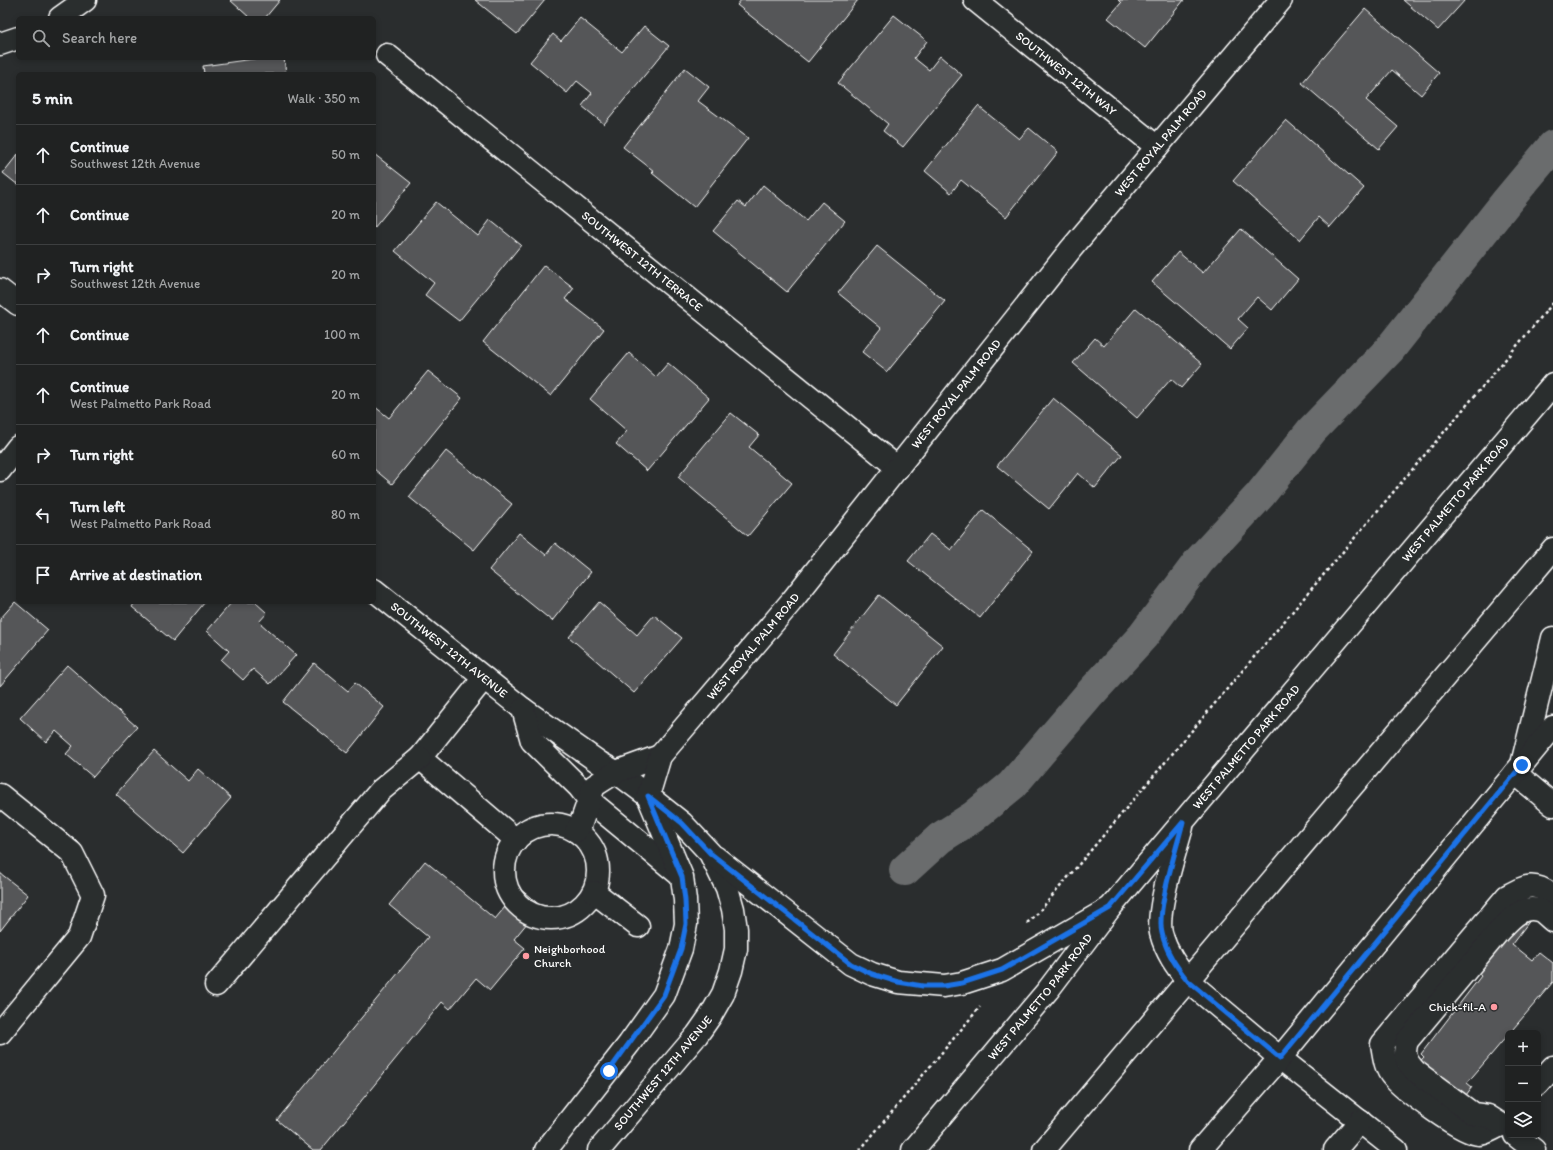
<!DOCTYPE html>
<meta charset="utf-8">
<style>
:root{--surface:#202222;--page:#2d2f2f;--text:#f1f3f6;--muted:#a2a4a5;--line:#3d3f40}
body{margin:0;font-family:Itim,sans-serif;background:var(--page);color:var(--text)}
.controls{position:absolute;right:12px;bottom:12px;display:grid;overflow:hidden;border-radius:6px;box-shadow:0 2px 6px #0003}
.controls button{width:36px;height:36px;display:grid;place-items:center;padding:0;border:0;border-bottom:1px solid var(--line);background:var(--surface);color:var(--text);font:20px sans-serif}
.stop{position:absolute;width:12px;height:12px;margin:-9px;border:3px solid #1a73e8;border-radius:50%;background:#fff}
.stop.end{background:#1a73e8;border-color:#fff;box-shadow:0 1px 4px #0008}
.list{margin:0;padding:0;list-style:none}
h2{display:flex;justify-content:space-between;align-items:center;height:52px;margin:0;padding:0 16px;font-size:17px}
h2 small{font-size:13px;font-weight:400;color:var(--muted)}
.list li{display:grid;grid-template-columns:26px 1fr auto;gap:12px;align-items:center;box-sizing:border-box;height:60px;padding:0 16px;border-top:1px solid var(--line)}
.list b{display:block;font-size:15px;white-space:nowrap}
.list p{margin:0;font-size:13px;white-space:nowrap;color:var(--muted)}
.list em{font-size:13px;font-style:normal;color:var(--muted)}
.icon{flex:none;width:22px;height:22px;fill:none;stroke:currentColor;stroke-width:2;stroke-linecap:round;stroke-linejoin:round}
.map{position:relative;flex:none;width:1553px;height:1150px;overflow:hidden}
.search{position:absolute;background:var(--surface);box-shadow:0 2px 6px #0003;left:16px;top:16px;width:360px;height:44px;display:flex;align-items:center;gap:10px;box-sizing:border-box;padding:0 14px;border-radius:6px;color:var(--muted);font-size:15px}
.panel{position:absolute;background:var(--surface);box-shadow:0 2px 6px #0003;left:16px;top:72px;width:360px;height:532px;border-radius:6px}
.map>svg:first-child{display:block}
</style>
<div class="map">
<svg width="1553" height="1150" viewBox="0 0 1553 1150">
<rect width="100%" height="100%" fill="#2a2d2e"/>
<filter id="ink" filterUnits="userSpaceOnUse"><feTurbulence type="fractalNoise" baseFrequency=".025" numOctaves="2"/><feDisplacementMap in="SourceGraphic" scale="8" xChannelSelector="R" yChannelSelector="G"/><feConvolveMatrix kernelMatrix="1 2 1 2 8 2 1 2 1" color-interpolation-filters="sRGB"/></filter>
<g filter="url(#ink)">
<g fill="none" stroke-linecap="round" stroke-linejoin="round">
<polyline stroke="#6a6c6d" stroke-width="32" points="905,870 940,838 973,817 1012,785 1088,696 1143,636 1199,561 1260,495 1312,430 1389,350 1507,201 1553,146"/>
</g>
<g fill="#555758" stroke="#fff">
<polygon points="230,0 280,0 265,18 250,18"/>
<polygon points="475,0 545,0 517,34"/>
<polygon points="741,0 858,0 808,62 737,5"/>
<polygon points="1118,0 1184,0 1145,48 1108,18 1121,3"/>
<polygon points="1403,0 1465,0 1438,30"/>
<polygon points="1365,9 1439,73 1421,95 1392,70 1366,100 1398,127 1379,149 1302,83"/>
<polygon points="894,15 927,41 914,58 929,70 940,56 962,75 903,147 883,131 888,124 838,83"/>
<polygon points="580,18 622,52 644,26 669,46 604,124 582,106 592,93 577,81 567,93 530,62 553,34 561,41"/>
<polygon points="260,58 284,58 286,74 204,74 203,66"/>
<polygon points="685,68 709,87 698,101 748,138 694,207 652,173 654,171 623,147"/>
<polygon points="978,106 1019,139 1029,128 1058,152 1006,217 961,180 951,193 925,171"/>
<polygon points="1286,120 1364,188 1330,227 1319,217 1300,240 1233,181"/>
<polygon points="18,154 18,185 3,173"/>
<polygon points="374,154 411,183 374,228"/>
<polygon points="763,185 806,221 822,202 845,221 787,292 713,231 738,201 746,207"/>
<polygon points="436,202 478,236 490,220 521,245 459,321 425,295 434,283 395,251"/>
<polygon points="1241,229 1298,279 1272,310 1257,297 1238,319 1248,328 1230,349 1152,282 1178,252 1203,273"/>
<polygon points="877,246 945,301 887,372 862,352 881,328 838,293"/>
<polygon points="544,265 574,288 565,299 604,329 551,396 483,342"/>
<polygon points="1136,308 1202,364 1181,388 1171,379 1137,418 1073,363 1095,338 1104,346"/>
<polygon points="629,353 656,377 668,363 709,398 647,471 616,444 627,431 590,399"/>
<polygon points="428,371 462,398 392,484 374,469 374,406 389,418"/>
<polygon points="1053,398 1122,455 1095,488 1078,473 1049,509 997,466"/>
<polygon points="731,413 759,435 749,447 792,483 748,536 678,477"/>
<polygon points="446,451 512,504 474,550 409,497"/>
<polygon points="983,510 1033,551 980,618 908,561 930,534 951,550"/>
<polygon points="519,533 546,555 555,543 591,572 552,621 489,570"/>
<polygon points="879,595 943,646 896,705 833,654"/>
<polygon points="15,602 48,630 0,686 0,619"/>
<polygon points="135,602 205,602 173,641 132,607"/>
<polygon points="232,602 255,602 267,613 259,622 296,655 270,684 253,669 243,680 221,660 229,651 207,631"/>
<polygon points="599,602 637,635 654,615 682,638 634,693 569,637"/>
<polygon points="314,663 348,691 355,683 384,707 347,753 283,702"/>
<polygon points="67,665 137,727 93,777 66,754 73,746 56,731 46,742 20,718"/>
<polygon points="154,751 188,781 198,769 231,798 183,853 116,794"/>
<polygon points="425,861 495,919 520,889 541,906 514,939 525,948 490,990 476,978 450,1009 442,1002 321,1150 313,1150 277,1120 428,937 389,905"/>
<polygon points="0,873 28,895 0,931"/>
<polygon points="1531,919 1512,944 1532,960 1539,952 1553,963 1553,982 1467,1083 1472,1087 1455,1110 1411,1071 1424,1057 1421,1054 1481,976 1455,952"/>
</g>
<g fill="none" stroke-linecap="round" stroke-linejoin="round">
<g stroke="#fff" stroke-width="25">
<g id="minor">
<path id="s1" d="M975,0l182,147"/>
<polyline points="60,18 85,0"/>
<polyline points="0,44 18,38"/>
<path id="s2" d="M387,55l511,413"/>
<polyline points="0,290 18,304"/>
<polyline points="0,470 18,447"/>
<path id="s3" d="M374,590l149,119 77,54 16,9 32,24 34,27 28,30 17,35 6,21 3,20v20l-5,22 -8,23 -12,21 -14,20 -98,115"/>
<polyline points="484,678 420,758 516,840"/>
<polyline points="523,709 532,741 579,787 590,801 680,875"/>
<polyline points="1523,760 1553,638"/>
<polyline points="1515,773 1553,805"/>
<polyline points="0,795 72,853 93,895 79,937 0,1033"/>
<circle cx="551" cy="871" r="47"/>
<polyline points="576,831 581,823 594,786 616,772 660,756"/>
<polyline points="715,857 851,964 872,974 898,982 944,986 962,983 1002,970 1110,908"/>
<polyline points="594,892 638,926"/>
<polyline points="1188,981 1280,1058 1396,1150"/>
<polyline points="216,985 380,791 420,758"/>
<polyline points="1538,1084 1553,1067"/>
<path d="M1502,1125c-7,2 -16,9 -23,9 -15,1 -77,-45 -87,-58 -7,-8 -8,-21 -10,-32l125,-148c19,-10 27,-15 46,0"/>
<path d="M1502,1125l-14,-9 -15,-2 -58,-43c-10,-11 -12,-17 -8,-30l92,-110c11,-11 22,-26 39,-21 5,1 11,8 15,11"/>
<polyline points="1515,1135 1534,1150"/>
<path id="s4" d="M546,1150l83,-106 35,-49 17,-46 5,-25 -1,-24 -3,-23 -34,-81 12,-40 131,-154 280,-353 210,-249"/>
<polyline points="1200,1150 1280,1058 1553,727"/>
<polyline points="1335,1150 1360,1121"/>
</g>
</g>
<g stroke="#fff" stroke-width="25">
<g id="major">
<path d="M1182,827c-7,25 -26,83 -21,106 5,19 15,33 27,48"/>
<path id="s5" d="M913,1150l135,-160 62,-82 443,-524"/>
<polyline points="1044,1150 1553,549"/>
</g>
</g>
<g stroke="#fff" stroke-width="2.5" stroke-dasharray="3 3" stroke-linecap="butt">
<polyline points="1027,923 1037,914 1553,303"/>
<polyline points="860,1150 980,1007"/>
</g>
<use href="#minor" stroke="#2a2d2e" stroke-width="22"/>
<use href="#major" stroke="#2a2d2e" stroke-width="22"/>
</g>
</g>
<g fill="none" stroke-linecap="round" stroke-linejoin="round" filter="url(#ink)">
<path stroke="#1a73e8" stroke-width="5" d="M609,1071l55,-76 17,-46 5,-25 -1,-24 -3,-23 -34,-81 34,27 28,30 141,111 21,10 26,8 25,4h21l18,-3 40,-13 108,-62 73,-86c-6,25 -27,89 -21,111 4,19 14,33 26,48l92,77 242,-293"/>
</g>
<g fill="#ff9aa2" stroke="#2a2d2e" stroke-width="1.5">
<circle cx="526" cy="956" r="4"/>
<circle cx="1494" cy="1007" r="4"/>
</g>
<g text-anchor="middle" stroke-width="3" stroke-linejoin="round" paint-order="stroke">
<g font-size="12" fill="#fff" stroke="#2a2d2e">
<text dy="4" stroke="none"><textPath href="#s1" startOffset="117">SOUTHWEST 12TH WAY</textPath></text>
<text dy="4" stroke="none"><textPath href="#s4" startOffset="1238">WEST ROYAL PALM ROAD</textPath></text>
<text dy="4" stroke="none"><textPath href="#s2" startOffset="328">SOUTHWEST 12TH TERRACE</textPath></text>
<text dy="4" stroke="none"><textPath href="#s4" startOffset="914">WEST ROYAL PALM ROAD</textPath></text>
<text dy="4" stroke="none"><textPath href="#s5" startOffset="847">WEST PALMETTO PARK ROAD</textPath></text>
<text dy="4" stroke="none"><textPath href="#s4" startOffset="590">WEST ROYAL PALM ROAD</textPath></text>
<text dy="4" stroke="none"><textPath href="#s3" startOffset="96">SOUTHWEST 12TH AVENUE</textPath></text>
<text dy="4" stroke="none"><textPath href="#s5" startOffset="523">WEST PALMETTO PARK ROAD</textPath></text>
<text dy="4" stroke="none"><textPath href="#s5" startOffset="199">WEST PALMETTO PARK ROAD</textPath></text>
<text transform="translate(663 1073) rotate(-50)" y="4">SOUTHWEST 12TH AVENUE</text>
</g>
<g font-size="12" fill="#fff" stroke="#2a2d2e" text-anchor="start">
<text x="534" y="953">Neighborhood<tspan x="534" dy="14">Church</tspan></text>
<text x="1486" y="1011" text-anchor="end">Chick-fil-A</text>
</g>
</g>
</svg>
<div class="controls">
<button>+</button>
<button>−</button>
<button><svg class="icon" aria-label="layers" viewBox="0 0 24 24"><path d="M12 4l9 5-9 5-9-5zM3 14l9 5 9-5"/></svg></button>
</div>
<div class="stop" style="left:609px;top:1071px"></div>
<div class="stop end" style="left:1522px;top:765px"></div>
<div class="search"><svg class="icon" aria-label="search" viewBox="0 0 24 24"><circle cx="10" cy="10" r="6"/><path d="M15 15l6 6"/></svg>Search here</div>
<section class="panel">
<h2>5 min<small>Walk · 350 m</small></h2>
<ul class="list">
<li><svg class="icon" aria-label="ahead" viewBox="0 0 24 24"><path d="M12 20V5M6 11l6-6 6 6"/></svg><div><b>Continue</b><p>Southwest 12th Avenue</p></div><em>50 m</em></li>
<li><svg class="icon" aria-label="ahead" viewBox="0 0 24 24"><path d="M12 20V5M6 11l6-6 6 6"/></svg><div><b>Continue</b></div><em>20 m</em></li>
<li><svg class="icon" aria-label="right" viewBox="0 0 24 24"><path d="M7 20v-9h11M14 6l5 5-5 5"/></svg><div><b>Turn right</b><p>Southwest 12th Avenue</p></div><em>20 m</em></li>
<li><svg class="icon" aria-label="ahead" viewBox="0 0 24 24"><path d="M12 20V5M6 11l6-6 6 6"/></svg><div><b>Continue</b></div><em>100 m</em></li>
<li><svg class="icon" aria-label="ahead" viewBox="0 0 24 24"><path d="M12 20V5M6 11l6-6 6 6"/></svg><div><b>Continue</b><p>West Palmetto Park Road</p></div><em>20 m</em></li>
<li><svg class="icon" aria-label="right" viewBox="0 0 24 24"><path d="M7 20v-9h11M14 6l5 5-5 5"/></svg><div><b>Turn right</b></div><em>60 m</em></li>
<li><svg class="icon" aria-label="left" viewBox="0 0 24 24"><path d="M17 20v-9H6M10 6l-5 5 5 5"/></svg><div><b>Turn left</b><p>West Palmetto Park Road</p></div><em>80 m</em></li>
<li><svg class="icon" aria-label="arrive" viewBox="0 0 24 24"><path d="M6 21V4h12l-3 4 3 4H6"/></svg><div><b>Arrive at destination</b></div></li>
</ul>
</section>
</div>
